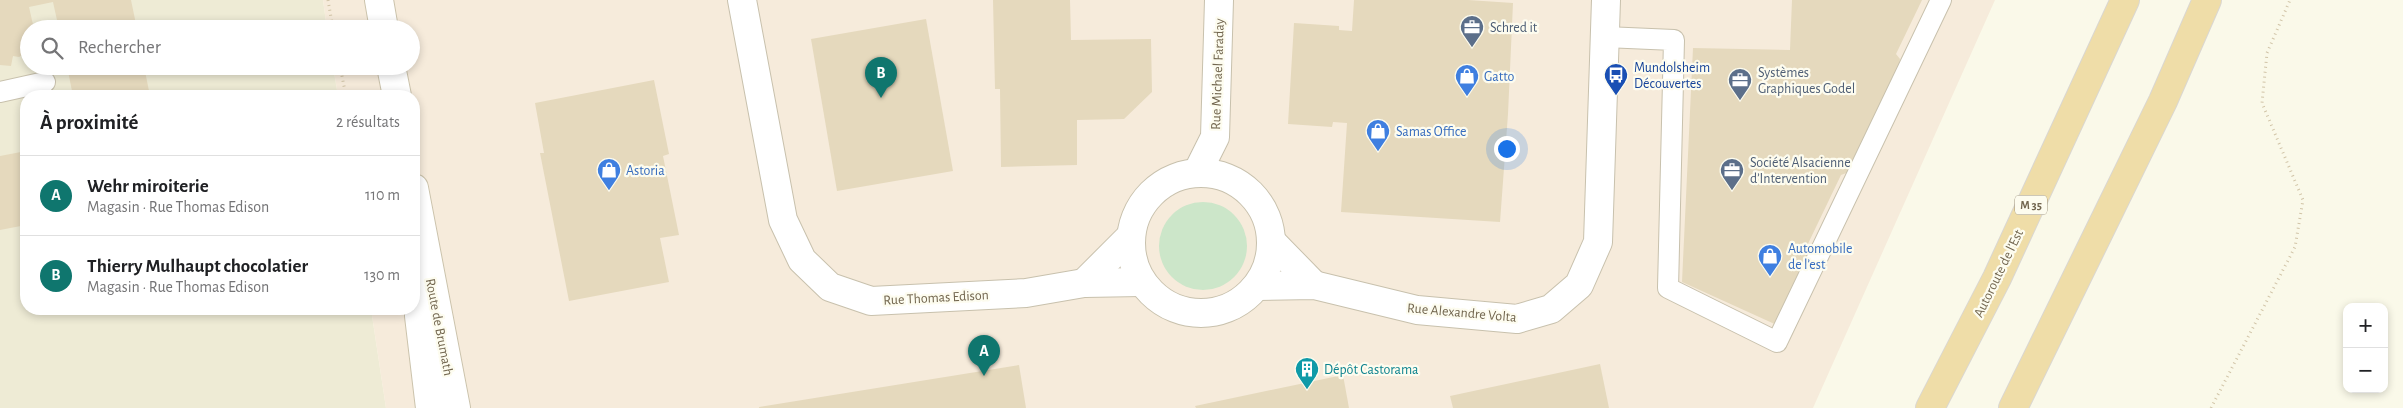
<!DOCTYPE html>
<html lang="fr">
<meta charset="utf-8">
<style>
:root{--surface:#fff;--page:#f2f2f2;--text:#202124;--muted:#757577;--line:#e0e0e0;--accent:#0f766e}
body{margin:0;font-family:"Alegreya Sans",sans-serif;background:var(--page);color:var(--text)}
.controls{position:absolute;right:15px;bottom:15px;display:grid;overflow:hidden;border-radius:10px;box-shadow:0 2px 8px #0003}
.controls button{width:45px;height:45px;display:grid;place-items:center;padding:0;border:0;border-bottom:1px solid var(--line);background:var(--surface);color:var(--text);font:25px sans-serif}
.you{position:absolute;left:1506px;top:148px;width:18px;height:18px;margin:-12px;border:4px solid #fff;border-radius:50%;background:#1a73e8;box-shadow:0 0 0 8px #1a73e833}
.badge{display:grid;place-items:center;width:32px;height:32px;border-radius:50%;background:var(--accent);color:#fff;font-size:16px;font-weight:700}
.pin{position:absolute;translate:-50% -41px;filter:drop-shadow(0 1px 2px #0008)}
.pin::after{content:'';position:absolute;top:26px;width:18px;height:15px;background:inherit;clip-path:polygon(0 0,100% 0,50% 100%)}
.list{margin:0;padding:0;list-style:none}
h2{display:flex;justify-content:space-between;align-items:center;height:65px;margin:0;padding:0 20px;font-size:21px}
h2 small{font-size:16px;font-weight:400;color:var(--muted)}
.list li{display:grid;grid-template-columns:32px 1fr auto;gap:15px;align-items:center;box-sizing:border-box;height:80px;padding:0 20px;border-top:1px solid var(--line)}
.list b{display:block;font-size:19px;white-space:nowrap}
.list p{margin:0;font-size:16px;white-space:nowrap;color:var(--muted)}
.list em{font-size:16px;font-style:normal;color:var(--muted)}
.icon{flex:none;width:28px;height:28px;fill:none;stroke:currentColor;stroke-width:2;stroke-linecap:round;stroke-linejoin:round}
.map{position:relative;flex:none;width:2403px;height:408px;overflow:hidden}
.search{position:absolute;background:var(--surface);box-shadow:0 2px 8px #0003;left:20px;top:20px;width:400px;height:55px;display:flex;align-items:center;gap:12px;box-sizing:border-box;padding:0 18px;border-radius:28px;color:var(--muted);font-size:19px}
.panel{position:absolute;background:var(--surface);box-shadow:0 2px 8px #0003;left:20px;top:90px;width:400px;height:225px;border-radius:20px}
.map>svg:first-child{display:block}
</style>
<div class="map">
<svg width="2403" height="408" viewBox="0 0 2403 408">
<rect width="100%" height="100%" fill="#faf9e9"/>
<polygon fill="#eeebd5" points="0,0 323,0 327,29 29,29 29,66 333,66 338,96 26,96 26,309 371,309 386,408 0,408"/>
<polygon fill="#f6ebdb" points="323,0 1995,0 1813,408 386,408 371,309 414,309 414,96 338,96 333,66 411,66 411,29 327,29"/>
<circle fill="#cce6c9" cx="1203" cy="246" r="44"/>
<g fill="#e5d9bd">
<polygon points="0,0 131,0 137,29 59,29 53,2 29,7 34,29 29,29 29,51 19,57 13,56 11,66 0,65"/>
<polygon points="993,0 1070,0 1071,40 1151,39 1152,92 1124,119 1077,120 1077,165 1001,167 1000,89 995,89"/>
<polygon points="1354,0 1468,0 1513,3 1508,114 1500,222 1341,212 1347,123 1333,122 1332,127 1288,124 1294,23 1339,26 1339,30 1352,31"/>
<polygon points="1792,0 1922,0 1896,54 1900,59 1894,94 1849,172 1841,175 1805,250 1812,253 1779,326 1682,282 1693,48 1790,50"/>
<polygon points="926,19 953,171 837,191 811,39"/>
<polygon points="67,66 144,66 150,96 73,96"/>
<polygon points="654,80 669,154 663,156 679,235 660,238 669,282 569,301 540,153 544,153 535,103"/>
<polygon points="26,151 26,225 0,230 0,156"/>
<polygon points="1600,364 1609,408 1453,408 1450,396"/>
<polygon points="1019,365 1026,408 759,408 759,407"/>
<polygon points="1343,375 1349,408 1196,408 1195,406"/>
</g>
<g fill="none" stroke-linecap="round" stroke-linejoin="round">
<g stroke="#c8c1ad" stroke-width="22">
<g id="service">
<polyline points="1605,37 1674,40 1668,288 1777,342 1941,0"/>
<polyline points="0,92 45,82"/>
</g>
</g>
<g stroke="#c8c1ad" stroke-width="30">
<g id="minor">
<polyline points="742,0 783,220 802,260 830,287 871,301 1026,293 1084,283 1141,282"/>
<circle cx="1201" cy="243" r="70"/>
<polyline points="1197,173 1215,137 1219,0"/>
<polyline points="1271,241 1314,285"/>
<polyline points="1084,283 1130,237"/>
<polyline points="1257,286 1314,285 1417,310 1517,319 1551,309 1579,285 1598,242 1606,0"/>
</g>
</g>
<g stroke="#cbc3ac" stroke-width="30">
<g id="secondary">
<polyline points="379,0 384,29"/>
<polyline points="391,66 397,96"/>
<polyline points="414,188 456,408"/>
<polyline points="420,289 419,316 430,408"/>
</g>
</g>
<g stroke="#dad7d1" stroke-width="30">
<g id="trunk">
<polyline points="1930,408 1997,278 2125,0"/>
<polyline points="2013,408 2163,101 2207,0"/>
</g>
</g>
<g stroke="#d1c4a7" stroke-width="3" stroke-dasharray="1 4" stroke-linecap="butt">
<polyline points="328,0 333,29"/>
<polyline points="340,66 346,96"/>
<polyline points="2211,408 2295,247 2303,200 2262,103 2267,53 2290,0"/>
</g>
<use href="#service" stroke="#fff" stroke-width="20"/>
<use href="#minor" stroke="#fff" stroke-width="28"/>
<use href="#secondary" stroke="#fff" stroke-width="28"/>
<use href="#trunk" stroke="#efdda8" stroke-width="28"/>
</g>
<defs>
<g id="office-pin" transform="scale(1.25)"><path d="M0 17L-7.5 6A9.5 9.5 0 1 1 7.5 6Z" fill="#5c6f8a" stroke="#fdfcef"/><path d="M-6-3h4V-5.5h4V-3h4V5H-6ZM-1-4.5V-3h2v-1.5ZM-6 0V1H6V0Z" fill="#fff"/></g>
<g id="bus-pin" transform="scale(1.25)"><path d="M0 17L-7.5 6A9.5 9.5 0 1 1 7.5 6Z" fill="#1a4fb4" stroke="#fdfcef"/><path d="M-5-6H5V4H4V6H2V4H-2V6H-4V4H-5ZM-3.5-4V0h7V-4ZM-3.5 1.2v1.5H-2V1.2ZM2 1.2v1.5H3.5V1.2Z" fill="#fff"/></g>
<g id="shop-pin" transform="scale(1.25)"><path d="M0 17L-7.5 6A9.5 9.5 0 1 1 7.5 6Z" fill="#3f7fe0" stroke="#fdfcef"/><path d="M-5-2.5h2.3a2.7 3.5 0 0 1 5.4 0H5L5.5 6h-11ZM-1.5-2.5h3a1.5 2.3 0 0 0-3 0Z" fill="#fff"/></g>
<g id="building-pin" transform="scale(1.25)"><path d="M0 17L-7.5 6A9.5 9.5 0 1 1 7.5 6Z" fill="#0f9aa8" stroke="#fdfcef"/><path d="M-4-6H4V6H1V3H-1V6H-4ZM-2.5-4.3h1.7v1.8h-1.7ZM.8-4.3h1.7v1.8H.8ZM-2.5-1h1.7V.8h-1.7ZM.8-1h1.7V.8H.8Z" fill="#fff"/></g>
</defs>
<g fill-rule="evenodd">
<use href="#office-pin" x="1472" y="27"/>
<use href="#bus-pin" x="1616" y="75"/>
<use href="#shop-pin" x="1467" y="76"/>
<use href="#office-pin" x="1740" y="80"/>
<use href="#shop-pin" x="1378" y="131"/>
<use href="#shop-pin" x="609" y="170"/>
<use href="#office-pin" x="1732" y="170"/>
<use href="#shop-pin" x="1770" y="256"/>
<use href="#building-pin" x="1307" y="369"/>
</g>
<g text-anchor="middle" stroke-width="4.5" stroke-linejoin="round" paint-order="stroke">
<rect fill="#fdfcef" stroke="#9c937f" stroke-width="1" x="2015" y="195.5" width="32" height="19" rx="4"/>
<g font-size="12" font-weight="bold" fill="#72664f">
<text x="2031" y="209">M 35</text>
</g>
<g font-size="14" fill="#4e5e75" stroke="#fdfcef" text-anchor="start">
<text x="1490" y="32">Schred it</text>
<text x="1758" y="77">Systèmes<tspan x="1758" dy="16">Graphiques Godel</tspan></text>
<text x="1750" y="167">Société Alsacienne<tspan x="1750" dy="16">d’Intervention</tspan></text>
</g>
<g font-size="14" fill="#164399" stroke="#fdfcef" text-anchor="start">
<text x="1634" y="72">Mundolsheim<tspan x="1634" dy="16">Découvertes</tspan></text>
</g>
<g font-size="14" fill="#72664f" stroke="#fdfcef">
<text transform="translate(1217 74) rotate(-88)" y="5">Rue Michael Faraday</text>
<text transform="translate(1998 273) rotate(-64)" y="5">Autoroute de l’Est</text>
<text transform="translate(936 297) rotate(-3)" y="5">Rue Thomas Edison</text>
<text transform="translate(1462 312) rotate(5)" y="5">Rue Alexandre Volta</text>
<text transform="translate(440 327) rotate(79)" y="5">Route de Brumath</text>
</g>
<g font-size="14" fill="#366cbe" stroke="#fdfcef" text-anchor="start">
<text x="1484" y="81">Gatto</text>
<text x="1396" y="136">Samas Office</text>
<text x="626" y="175">Astoria</text>
<text x="1788" y="253">Automobile<tspan x="1788" dy="16">de l’est</tspan></text>
</g>
<g font-size="14" fill="#0d838f" stroke="#fdfcef" text-anchor="start">
<text x="1324" y="374">Dépôt Castorama</text>
</g>
</g>
</svg>
<div class="controls">
<button>+</button>
<button>−</button>
</div>
<div class="you"></div>
<div class="pin badge" style="left:984px;top:376px">A</div>
<div class="pin badge" style="left:881px;top:98px">B</div>
<div class="search"><svg class="icon" aria-label="search" viewBox="0 0 24 24"><circle cx="10" cy="10" r="6"/><path d="M15 15l6 6"/></svg>Rechercher</div>
<section class="panel">
<h2>À proximité<small>2 résultats</small></h2>
<ul class="list">
<li><span class="badge">A</span><div><b>Wehr miroiterie</b><p>Magasin · Rue Thomas Edison</p></div><em>110 m</em></li>
<li><span class="badge">B</span><div><b>Thierry Mulhaupt chocolatier</b><p>Magasin · Rue Thomas Edison</p></div><em>130 m</em></li>
</ul>
</section>
</div>
